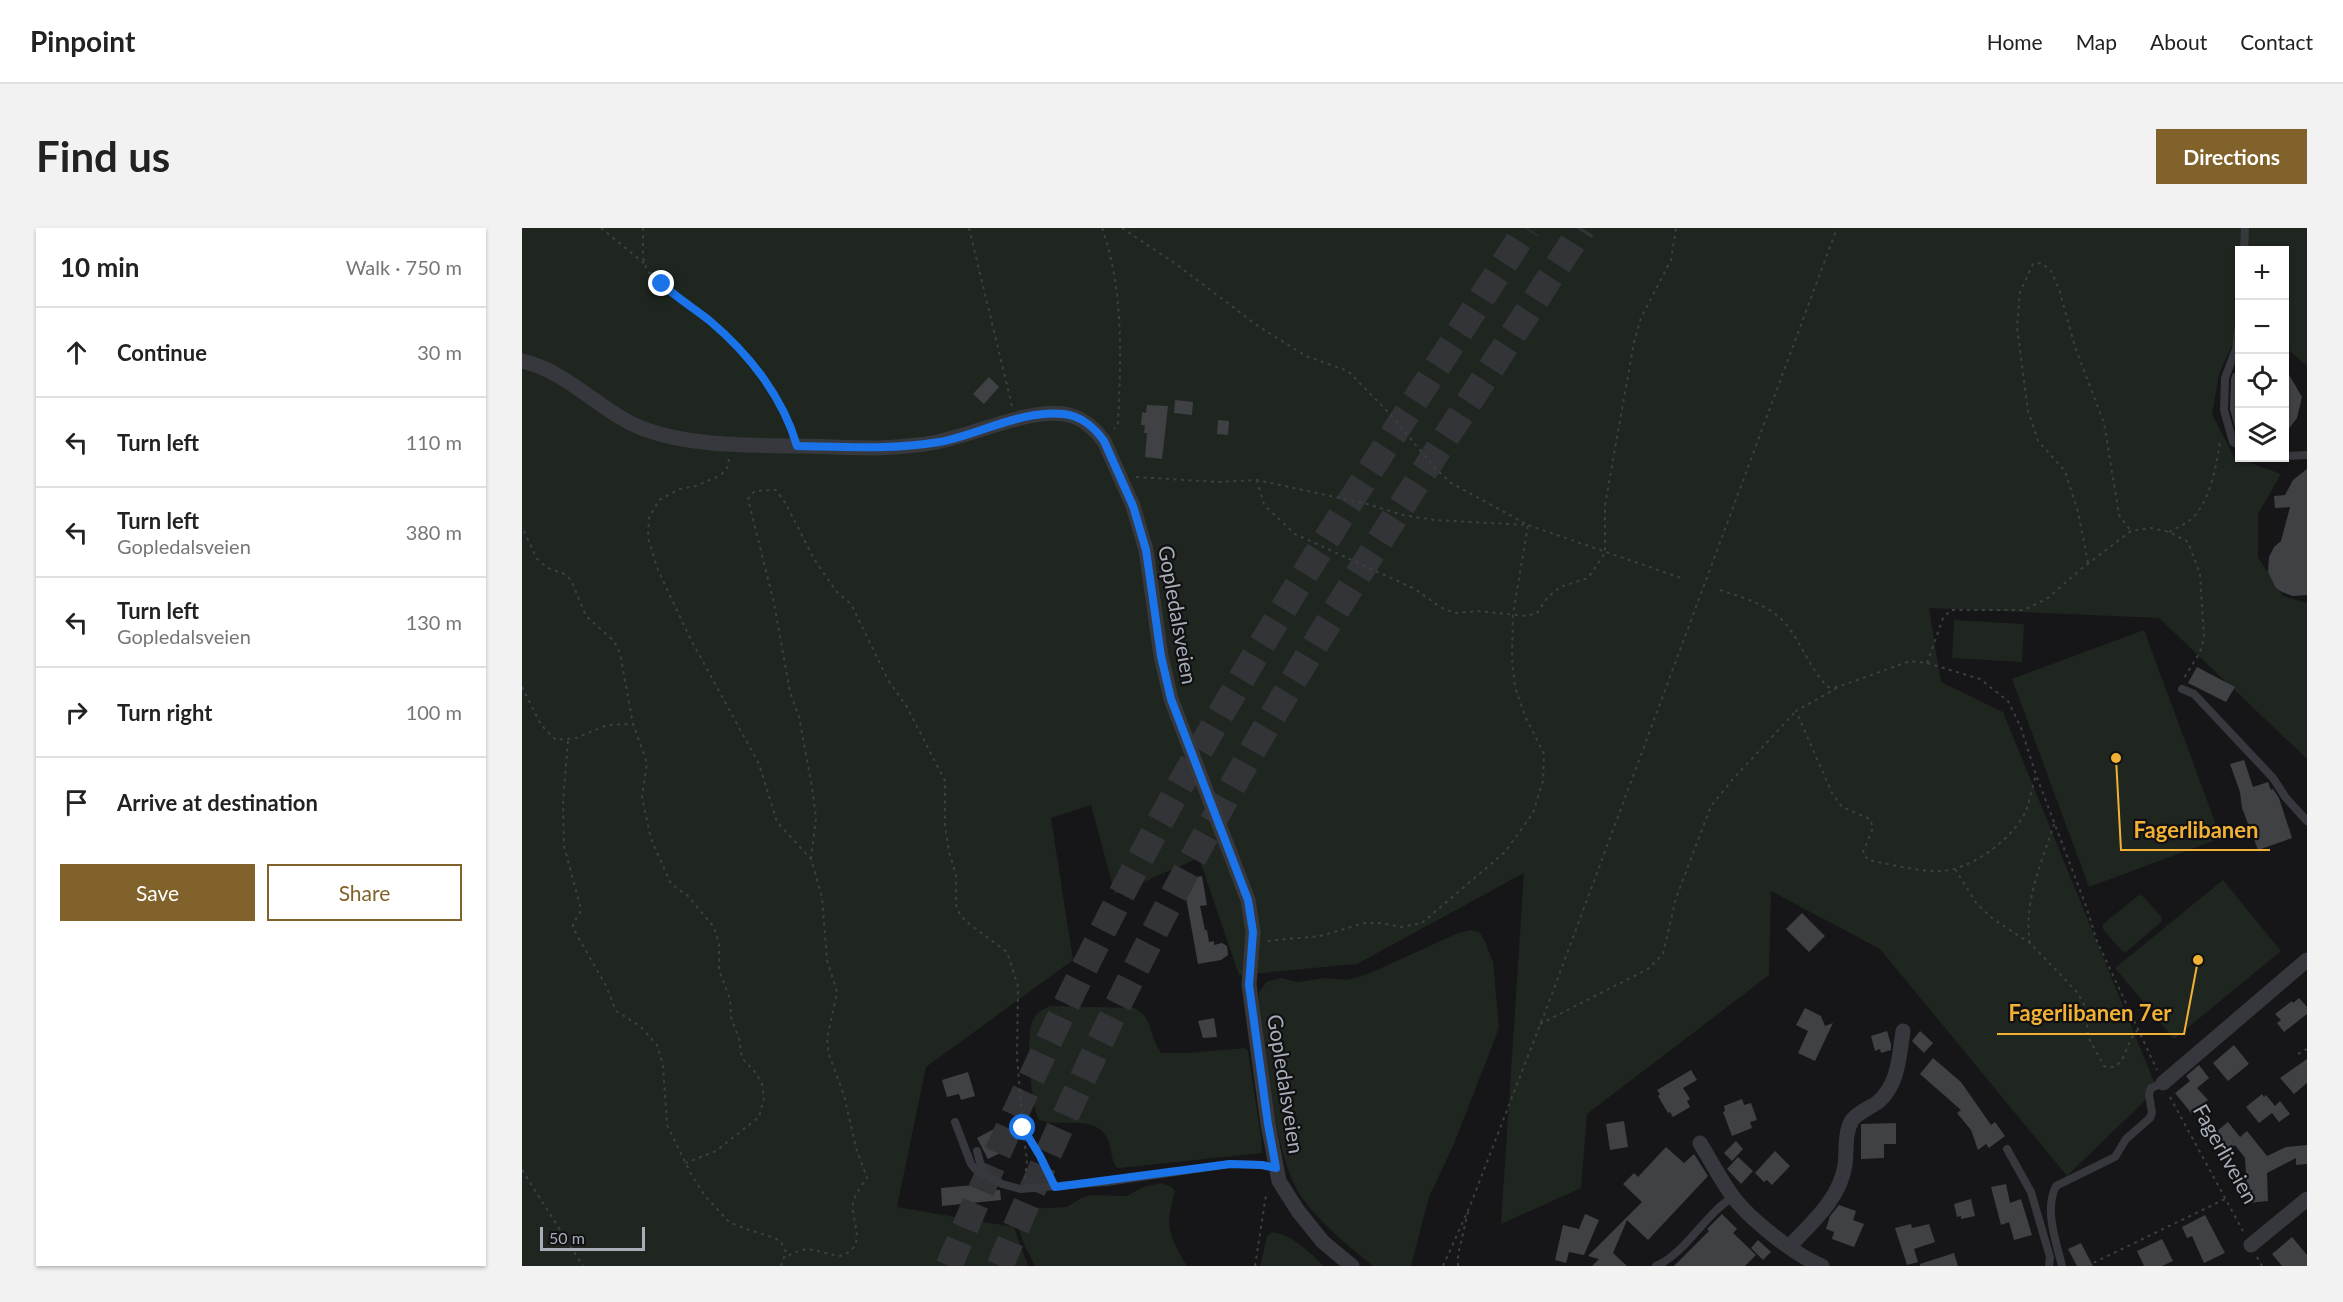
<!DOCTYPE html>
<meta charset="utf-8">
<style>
:root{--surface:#fff;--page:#f2f2f2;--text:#222;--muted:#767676;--line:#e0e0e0;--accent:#80622a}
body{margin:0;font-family:Lato,sans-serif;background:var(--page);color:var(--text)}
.controls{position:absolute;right:18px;top:18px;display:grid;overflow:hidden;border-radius:0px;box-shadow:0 2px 4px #0004}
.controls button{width:54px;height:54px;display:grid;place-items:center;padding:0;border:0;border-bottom:2px solid var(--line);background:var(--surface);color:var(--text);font:30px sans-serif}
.scale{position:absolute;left:18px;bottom:15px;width:105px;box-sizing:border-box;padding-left:6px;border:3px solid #a8adb8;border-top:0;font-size:16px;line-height:21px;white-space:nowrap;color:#a8adb8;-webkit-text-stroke:4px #111113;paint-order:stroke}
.stop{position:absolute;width:18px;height:18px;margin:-14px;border:4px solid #1a73e8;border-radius:50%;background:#fff}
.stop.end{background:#1a73e8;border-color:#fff;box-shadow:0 2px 6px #0008}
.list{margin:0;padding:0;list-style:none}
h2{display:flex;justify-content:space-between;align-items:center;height:78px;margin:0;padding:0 24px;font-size:26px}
h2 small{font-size:20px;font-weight:400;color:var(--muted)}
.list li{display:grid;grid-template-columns:39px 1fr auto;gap:18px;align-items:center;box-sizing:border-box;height:90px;padding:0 24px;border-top:2px solid var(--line)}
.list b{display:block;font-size:22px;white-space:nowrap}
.list p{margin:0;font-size:20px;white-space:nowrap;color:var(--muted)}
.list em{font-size:20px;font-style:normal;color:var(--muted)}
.actions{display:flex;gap:12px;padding:18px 24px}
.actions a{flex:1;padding:14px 0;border:2px solid var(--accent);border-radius:0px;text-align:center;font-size:21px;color:var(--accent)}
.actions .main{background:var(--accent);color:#fff}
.icon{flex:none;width:33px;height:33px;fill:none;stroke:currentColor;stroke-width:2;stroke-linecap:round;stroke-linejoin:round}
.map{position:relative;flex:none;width:1785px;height:1038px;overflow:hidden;border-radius:0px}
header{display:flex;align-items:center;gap:36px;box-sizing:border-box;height:84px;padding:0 30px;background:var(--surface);border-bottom:2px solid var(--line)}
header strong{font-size:28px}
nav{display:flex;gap:33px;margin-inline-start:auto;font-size:21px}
.intro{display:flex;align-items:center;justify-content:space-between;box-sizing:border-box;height:144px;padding:0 36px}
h1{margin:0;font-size:42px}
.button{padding:15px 27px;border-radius:0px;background:var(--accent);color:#fff;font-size:21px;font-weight:700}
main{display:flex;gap:36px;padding:0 36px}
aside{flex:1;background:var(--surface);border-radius:0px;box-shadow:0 2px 4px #0004}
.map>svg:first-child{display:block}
</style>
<header>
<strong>Pinpoint</strong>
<nav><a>Home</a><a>Map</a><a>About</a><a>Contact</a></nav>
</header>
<div class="intro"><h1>Find us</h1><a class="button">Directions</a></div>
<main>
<aside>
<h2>10 min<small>Walk · 750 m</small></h2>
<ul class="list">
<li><svg class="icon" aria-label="ahead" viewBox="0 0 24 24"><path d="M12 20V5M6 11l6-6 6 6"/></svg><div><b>Continue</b></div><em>30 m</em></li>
<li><svg class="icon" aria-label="left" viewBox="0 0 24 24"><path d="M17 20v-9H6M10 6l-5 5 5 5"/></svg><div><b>Turn left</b></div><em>110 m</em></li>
<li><svg class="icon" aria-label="left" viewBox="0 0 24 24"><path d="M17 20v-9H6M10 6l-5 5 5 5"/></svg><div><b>Turn left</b><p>Gopledalsveien</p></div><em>380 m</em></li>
<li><svg class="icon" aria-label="left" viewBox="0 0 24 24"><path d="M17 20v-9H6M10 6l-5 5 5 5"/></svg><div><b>Turn left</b><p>Gopledalsveien</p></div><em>130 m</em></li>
<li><svg class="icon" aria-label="right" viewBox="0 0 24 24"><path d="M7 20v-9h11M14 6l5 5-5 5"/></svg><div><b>Turn right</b></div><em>100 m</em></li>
<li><svg class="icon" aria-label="arrive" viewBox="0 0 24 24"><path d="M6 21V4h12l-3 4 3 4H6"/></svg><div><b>Arrive at destination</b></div></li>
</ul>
<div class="actions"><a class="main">Save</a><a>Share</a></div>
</aside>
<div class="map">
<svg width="1785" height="1038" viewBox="0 0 1785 1038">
<rect width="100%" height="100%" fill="#161618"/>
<g fill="#1e261f">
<polygon points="0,0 1785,0 1785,138 1763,119 1762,22 1718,22 1717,113 1712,113 1697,146 1690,186 1712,229 1759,246 1736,286 1736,329 1761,368 1785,375 1785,531 1637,390 1407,380 1419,454 1481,484 1635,861 1545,948 1358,721 1249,663 1247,747 1065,886 1059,960 979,996 1002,645 835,736 717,747 677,630 593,666 569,577 529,590 551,732 404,839 375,979 492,999 506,1038 0,1038"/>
<polygon points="1432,392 1502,396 1500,434 1430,430"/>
<polygon points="1622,402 1699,610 1567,659 1490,451"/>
<polygon points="1701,652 1759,723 1652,811 1593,740"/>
<polygon points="1617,667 1621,668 1640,690 1639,694 1604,724 1600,723 1581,701 1581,696"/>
<path d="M949,702l8,2 5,7 9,23 6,66 -45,116 -25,53 -18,69h-38c-25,-20 -51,-41 -70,-67 -30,-41 -37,-145 -44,-197v-9l7,-11 15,-4 16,4 28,-4 23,2 20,-6 90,-41z"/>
<path d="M529,778l83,2c20,10 15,28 27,45h27l57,-5 3,3 13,86 1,16 -143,15 -3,-1c-6,-9 -4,-22 -10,-31 -13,-22 -48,-8 -67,-16 -8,-14 -14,-86 -6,-100 4,-8 10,-11 18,-14z"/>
<path d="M639,955l9,3 5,5c-10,37 -7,43 12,75h-152c-7,-16 -27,-43 -8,-57l40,-2 14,-9 9,-3 37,1 16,-9z"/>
<path d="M750,1004c21,3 36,19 52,34h-64l7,-30z"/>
</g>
<g fill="#404145">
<polygon points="1762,138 1780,169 1775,190 1762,207"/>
<polygon points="1711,145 1718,145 1718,203 1714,203 1708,181 1709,151"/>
<polygon points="467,149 477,159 462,176 451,166"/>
<polygon points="653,172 671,174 670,187 652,185"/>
<polygon points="625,177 646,178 640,231 623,229 625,205 622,205 623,197 619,197 620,184 624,185"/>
<polygon points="696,192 707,193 706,207 695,206"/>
<polygon points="1785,241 1785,367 1771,368 1760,364 1754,360 1746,344 1747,329 1752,319 1759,313 1768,279 1753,280 1752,268 1763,267 1771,252"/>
<polygon points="1675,439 1713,459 1704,474 1666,455"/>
<polygon points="1722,532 1731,559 1746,554 1749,562 1751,561 1757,570 1770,610 1736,622 1720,580 1718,564 1708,536"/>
<polygon points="680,648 685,677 678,678 683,702 685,702 687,714 692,713 692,717 700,715 705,718 706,727 699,732 676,736 663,664 651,666 649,654"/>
<polygon points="1280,685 1303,708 1287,724 1264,701"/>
<polygon points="1777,770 1785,779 1785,786 1762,804 1755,795 1759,792 1753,786 1770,773 1771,775"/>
<polygon points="1283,780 1299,788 1303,798 1311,795 1293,833 1276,825 1286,803 1274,797"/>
<polygon points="692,790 695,809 681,810 676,793"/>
<polygon points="1365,803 1369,816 1369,822 1359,825 1358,821 1353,823 1349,808"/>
<polygon points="1398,803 1411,815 1402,825 1390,813"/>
<polygon points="1712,817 1727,836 1706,853 1691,835"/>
<polygon points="1411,830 1439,854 1469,897 1473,894 1483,908 1467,920 1464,916 1456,922 1449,902 1435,885 1439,882 1398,846"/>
<polygon points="1785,831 1785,855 1772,866 1758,850"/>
<polygon points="1677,837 1687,850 1675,860 1686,872 1670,886 1653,865 1668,853 1664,848"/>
<polygon points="1169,842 1175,852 1161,860 1168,871 1165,873 1168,879 1151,889 1148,884 1146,885 1136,868 1138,866 1135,862"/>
<polygon points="446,844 453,868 439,872 437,866 425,869 420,852"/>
<polygon points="1740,866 1742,869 1744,867 1753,878 1758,873 1768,886 1757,894 1750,885 1737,895 1724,879"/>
<polygon points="1220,871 1222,877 1229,875 1235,892 1228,894 1230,900 1210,908 1201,884 1203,883 1202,878"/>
<polygon points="1102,893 1106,919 1088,922 1084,896"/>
<polygon points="1706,894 1718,909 1725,903 1745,928 1764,919 1785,917 1785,936 1774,937 1774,930 1745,945 1746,973 1726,975 1723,930 1713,917 1703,925 1689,908"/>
<polygon points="1374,895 1374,916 1362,916 1362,930 1339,931 1339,896"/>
<polygon points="472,901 474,905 477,904 486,921 466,931 455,910"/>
<polygon points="1214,913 1221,921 1210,933 1202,925"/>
<polygon points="1144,919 1162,935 1172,926 1186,948 1126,1012 1105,992 1091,1025 1105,1038 1070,1038 1077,1031 1066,1028 1120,974 1101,956 1112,945 1116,949"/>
<polygon points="1253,923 1268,938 1250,957 1245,952 1242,954 1233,945"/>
<polygon points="1216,929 1231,943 1219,956 1205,941"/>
<polygon points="462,956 463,962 478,962 479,972 420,978 419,960"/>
<polygon points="1484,956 1488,975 1499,971 1510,1007 1492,1012 1487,994 1479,997 1469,959"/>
<polygon points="1449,971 1453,988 1439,991 1439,988 1435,989 1432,976"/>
<polygon points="1317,977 1334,983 1331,992 1342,996 1332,1019 1310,1011 1312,1004 1304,1001 1308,988"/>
<polygon points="1063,986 1077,992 1062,1027 1047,1024 1044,1035 1033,1032 1041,997 1057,1001"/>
<polygon points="1200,986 1215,1001 1211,1005 1234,1027 1223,1038 1152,1038 1187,1003 1185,1001"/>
<polygon points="1683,987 1703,1025 1682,1035 1670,1008 1665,1010 1660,999"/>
<polygon points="1389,996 1390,1000 1407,996 1413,1014 1392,1021 1396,1034 1385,1037 1373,1000"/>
<polygon points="1770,1009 1785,1027 1785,1038 1760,1038 1750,1026"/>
<polygon points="1640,1011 1651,1033 1640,1038 1622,1038 1615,1023"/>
<polygon points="1236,1012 1249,1024 1241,1032 1229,1020"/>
<polygon points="1559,1015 1571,1038 1555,1038 1546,1021"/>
<polygon points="1432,1025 1436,1038 1398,1038 1398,1036"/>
</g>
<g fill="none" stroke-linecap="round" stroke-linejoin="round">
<g stroke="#333438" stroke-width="27" stroke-dasharray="27 14" stroke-linecap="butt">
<path d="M427,1038c83,-199 177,-393 287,-578 92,-157 193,-308 291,-460"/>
<path d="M478,1038c76,-183 163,-360 262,-532 100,-173 212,-338 320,-506"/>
</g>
<g stroke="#3d3f44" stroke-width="2" stroke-dasharray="3 4.5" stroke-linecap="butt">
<polyline points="79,0 123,36"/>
<path d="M121,0c1,10 -2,27 2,37 12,25 43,39 63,54 37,29 68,70 85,114"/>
<polyline points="447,0 490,178"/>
<path d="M580,0c22,62 19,130 16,195l-4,6"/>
<polyline points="600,0 654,36 736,98 784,128 826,143 868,186 913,240 929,255 1006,297 991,386 990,430 993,459 1003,488 1022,526 1021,553 1011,585 983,624 900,695 879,699 858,695 843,695 798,708 745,713"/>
<path d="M207,231l-2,9 -6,7 -25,11 -16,3 -21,11 -10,18 -1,20 10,32 32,68 69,126 18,58 34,37 11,38 5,63 10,32 -10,47 2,16 15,40 12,53 11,30c-5,7 -12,16 -14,25 -2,20 16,44 -13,53 -24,-3 -32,-14 -55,2"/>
<polyline points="614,249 696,254 735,252 845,276 881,287 912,292 1006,297 1162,351"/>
<polyline points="735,252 742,277 773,306 893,361 918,379 933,385 956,383 1004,388 1015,385 1025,370 1038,359 1066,350 1083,325 1083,277 1112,114 1119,90 1149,32 1154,0"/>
<polyline points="2,303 15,331 26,340 43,346 49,352 64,388 92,413 98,425 111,496"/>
<path d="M1647,304c7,-4 15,-7 21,-12 20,-16 27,-56 30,-80"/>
<polyline points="1566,335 1556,284 1543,243 1516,213 1506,183 1495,99 1498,64 1511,36 1520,35 1529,43 1537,61 1553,119 1582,195 1597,287 1609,303"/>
<path d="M1198,362c25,8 53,16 69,38 14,19 22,42 39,59h10l72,-26 17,2 53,16 28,22 13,27 15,47 50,131 11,35 60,129"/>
<polyline points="1405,435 1421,390 1429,382 1502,382 1526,370 1559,341 1609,303 1629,300 1647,304 1666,314 1678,346 1682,410 1678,424 1661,452"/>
<polyline points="0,459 19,497 34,512 54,510 85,497 111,496 125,535 120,569 129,611 149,656 166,668 192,699 197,716 197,742 208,771 209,789 217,811 220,830 234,845 240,856 242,870 237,889 194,923 164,935"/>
<path d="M1315,460l-41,23 36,82 10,14 28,12 3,9 -10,24 5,8c22,4 46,11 69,11 32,1 75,-31 89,-60 4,-11 6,-24 10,-36"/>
<path d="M46,513l-5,61 1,44 17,63c-1,8 -9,11 -8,19l33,58 10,25 24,15 17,19 6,20 4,60 24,49 14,22 24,26 17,7 29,9 6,4 5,10 -5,14"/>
<polyline points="289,631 294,590 290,559 277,489 268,464 252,375 226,271 233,263 254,262 264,276 292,331 314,363 329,376 366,452 385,479 423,553 423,598 427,624 434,647 434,677 438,687 446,695 485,724 496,758 495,829 501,900 528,947"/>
<path d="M1433,641l22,35 16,15 37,24 47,49 9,16 2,29 16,29c22,8 21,-26 34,-36"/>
<path d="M1508,715c-7,-41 12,-81 24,-119"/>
<polyline points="1018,796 1126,741 1141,726 1154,670 1189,578 1211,551 1274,483"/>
<polyline points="1776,826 1785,821"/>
<polyline points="1648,869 1721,1003"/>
<polyline points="501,903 505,932 503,951"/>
<polyline points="0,942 61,1038"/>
<polyline points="1735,1029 1740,1038"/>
<polyline points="733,1038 744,967 746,964"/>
<polyline points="921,1038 948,978 1030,766 1315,0"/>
<polyline points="936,1038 936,1027 946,984"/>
<polyline points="1565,1038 1703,971"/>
</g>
<g stroke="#37383d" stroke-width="8">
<polyline points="1722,22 1723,0"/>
<polyline points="1718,88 1714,121 1703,150 1702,182 1711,214 1718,218"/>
<polyline points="1762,228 1785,227"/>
<polyline points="1660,461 1672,466 1751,550 1764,570 1785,593"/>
<polyline points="433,894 449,936 454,942 480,956 498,961 585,954 708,936 740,937 754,940"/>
<polyline points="1485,921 1509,964 1528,1029 1527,1038"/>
<polyline points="455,923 461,946"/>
<path d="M1134,1038c30,-13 49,-52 77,-69"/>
<path d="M1540,1038c-6,-25 -18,-56 -6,-80l59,-29 11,-18 24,-21 2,-5 -3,-19 2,-6 12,-5"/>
</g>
<g stroke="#37383d" stroke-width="15">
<path d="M0,133c46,10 78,51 122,68 46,17 99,16 148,17 28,0 57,2 86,2 21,-1 43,-2 63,-7 35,-7 94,-35 128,-26 14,3 27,15 35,26l29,65 13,44 15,106 10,43 77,201 5,32 -4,53 19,139 11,57 19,30 25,31 29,24"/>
<polyline points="1641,855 1785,732"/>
<path d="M1178,915c11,18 21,38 34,55 17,22 62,58 88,68"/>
<polyline points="1729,1017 1785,971"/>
<path d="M1267,1019c22,-24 51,-48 56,-82 2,-15 -1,-31 7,-45 5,-7 19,-13 26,-18 21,-18 21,-46 25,-71"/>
</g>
</g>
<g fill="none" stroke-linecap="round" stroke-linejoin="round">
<path stroke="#1a73e8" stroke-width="8" d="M140,56c15,14 32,24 48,37 39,33 73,76 87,125 47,1 95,4 142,-4 39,-7 84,-33 125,-28 17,2 31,14 40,27l29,65 13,44 15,106 10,43 77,201 5,32 -4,53 19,139 8,44 -14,-3 -32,-1 -175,23 -15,-31 -17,-28"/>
</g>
<g text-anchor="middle" stroke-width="4.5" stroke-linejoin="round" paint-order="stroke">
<g font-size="21" fill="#a8adb8" stroke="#111113">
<text transform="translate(655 387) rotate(80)" y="7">Gopledalsveien</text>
<text transform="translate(763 856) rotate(81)" y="7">Gopledalsveien</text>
<text transform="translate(1703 926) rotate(61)" y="7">Fagerliveien</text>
</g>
</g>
<path fill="none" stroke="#f2b134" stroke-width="2" d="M1594 530L1599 622H1748M1676 732L1662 806H1475"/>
<g fill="#f2b134" stroke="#111113" stroke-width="2">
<circle cx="1594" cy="530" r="6"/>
<circle cx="1676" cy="732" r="6"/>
</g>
<g font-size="22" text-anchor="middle" font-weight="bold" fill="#f2b134" stroke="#111113" stroke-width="4.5" stroke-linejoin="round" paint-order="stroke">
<text x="1674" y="610">Fagerlibanen</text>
<text x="1568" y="793">Fagerlibanen 7er</text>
</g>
</svg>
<div class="controls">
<button>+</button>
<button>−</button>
<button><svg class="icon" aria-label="locate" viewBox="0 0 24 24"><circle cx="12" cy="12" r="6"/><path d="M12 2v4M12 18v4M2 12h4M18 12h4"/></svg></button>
<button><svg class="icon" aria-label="layers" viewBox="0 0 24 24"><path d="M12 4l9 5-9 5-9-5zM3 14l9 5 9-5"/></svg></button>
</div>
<div class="scale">50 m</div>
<div class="stop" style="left:501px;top:900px"></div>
<div class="stop end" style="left:140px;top:56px"></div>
</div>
</main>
